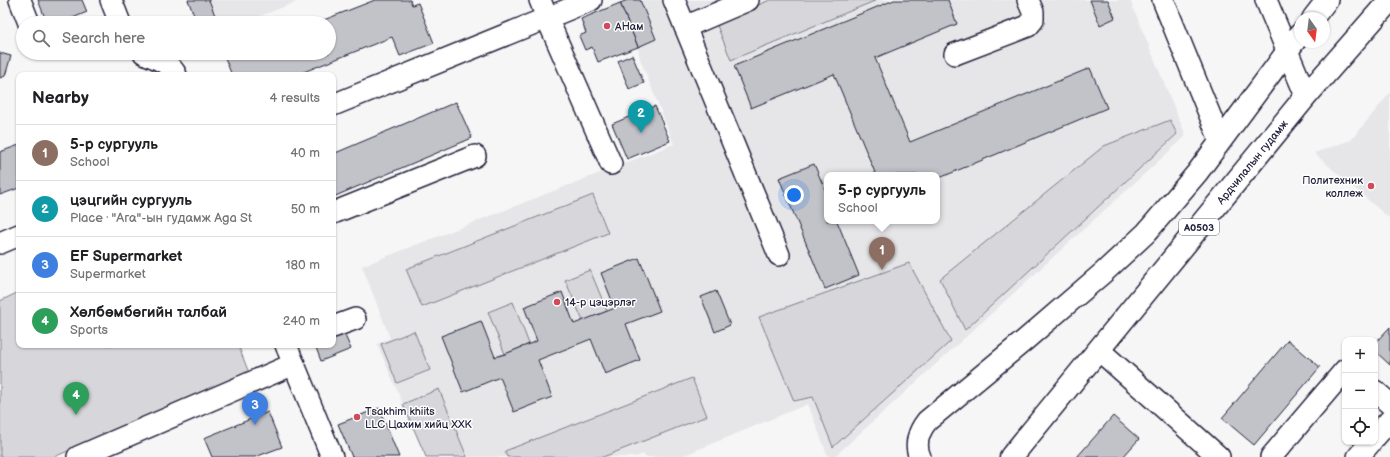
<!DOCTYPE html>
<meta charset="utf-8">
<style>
:root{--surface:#fff;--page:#f6f6f6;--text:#202124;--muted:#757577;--line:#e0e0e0;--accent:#d1495b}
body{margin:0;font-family:"Balsamiq Sans",sans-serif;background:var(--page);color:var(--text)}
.controls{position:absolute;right:12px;bottom:12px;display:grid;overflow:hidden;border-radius:8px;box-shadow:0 1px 3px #0004}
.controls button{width:36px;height:36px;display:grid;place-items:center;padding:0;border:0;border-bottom:1px solid var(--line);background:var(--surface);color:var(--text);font:20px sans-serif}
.compass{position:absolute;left:1294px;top:12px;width:36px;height:36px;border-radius:50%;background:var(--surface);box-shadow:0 1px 3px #0004;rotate:166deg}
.you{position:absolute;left:794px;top:195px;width:14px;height:14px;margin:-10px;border:3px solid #fff;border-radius:50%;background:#1a73e8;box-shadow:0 0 0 6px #1a73e833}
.badge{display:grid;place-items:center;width:26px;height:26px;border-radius:50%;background:var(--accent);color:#fff;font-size:13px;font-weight:700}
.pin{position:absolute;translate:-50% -33px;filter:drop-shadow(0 1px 2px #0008)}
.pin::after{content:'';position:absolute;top:21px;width:14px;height:12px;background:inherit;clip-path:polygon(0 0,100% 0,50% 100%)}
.popup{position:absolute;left:824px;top:172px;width:116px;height:52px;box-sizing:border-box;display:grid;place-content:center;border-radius:8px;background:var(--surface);filter:drop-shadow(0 1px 3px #0005);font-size:13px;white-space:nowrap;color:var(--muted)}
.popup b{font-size:15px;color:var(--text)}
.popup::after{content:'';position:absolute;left:50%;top:100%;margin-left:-8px;border:8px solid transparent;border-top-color:var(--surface)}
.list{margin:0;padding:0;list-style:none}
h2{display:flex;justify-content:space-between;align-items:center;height:52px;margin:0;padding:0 16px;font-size:17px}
h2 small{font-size:13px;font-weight:400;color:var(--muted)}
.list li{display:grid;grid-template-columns:26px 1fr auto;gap:12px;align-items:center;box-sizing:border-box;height:56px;padding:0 16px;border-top:1px solid var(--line)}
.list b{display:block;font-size:15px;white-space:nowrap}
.list p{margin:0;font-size:13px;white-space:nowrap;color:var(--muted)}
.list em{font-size:13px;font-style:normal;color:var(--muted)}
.icon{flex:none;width:22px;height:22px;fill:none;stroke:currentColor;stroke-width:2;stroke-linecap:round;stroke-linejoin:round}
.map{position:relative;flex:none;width:1390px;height:457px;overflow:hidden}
.search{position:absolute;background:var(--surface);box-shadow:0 1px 3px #0004;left:16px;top:16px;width:320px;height:44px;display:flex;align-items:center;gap:10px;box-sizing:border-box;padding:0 14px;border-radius:22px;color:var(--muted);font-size:15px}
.panel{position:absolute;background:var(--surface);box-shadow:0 1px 3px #0004;left:16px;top:72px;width:320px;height:276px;border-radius:8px}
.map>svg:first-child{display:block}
</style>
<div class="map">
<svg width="1390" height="457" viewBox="0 0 1390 457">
<rect width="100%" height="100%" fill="#f6f6f7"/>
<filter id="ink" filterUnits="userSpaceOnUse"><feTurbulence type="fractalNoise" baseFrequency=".025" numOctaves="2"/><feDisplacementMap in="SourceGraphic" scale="8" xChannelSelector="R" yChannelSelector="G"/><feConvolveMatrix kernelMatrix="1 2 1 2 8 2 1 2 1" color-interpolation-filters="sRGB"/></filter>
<g filter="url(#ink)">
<g fill="#e6e6e9" fill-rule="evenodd">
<polygon points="210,0 301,0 243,23 218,23"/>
<path d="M640,0h490l56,136 -352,321h-6l-20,-53 -128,53h-35l-2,-3 -7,3h-210l-49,-113 13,-6 -28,-72 312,-122 -34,-85 -2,-12 18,-8zM827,175h110v46h-110z"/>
<polygon points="1390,93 1390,219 1314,153 1351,140"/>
</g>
<g fill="#d7d7db" stroke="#7c7c8b">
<polygon points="770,0 877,0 731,60 716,23"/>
<polygon points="1170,120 1177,134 965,330 940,279 1104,146"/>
<polygon points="593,195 608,233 422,307 406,269"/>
<polygon points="909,263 951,341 833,447 813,397 794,401 759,317"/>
<polygon points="590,270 607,311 583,321 565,280"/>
<polygon points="19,292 19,345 238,345 249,373 54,457 0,457 0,301"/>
<polygon points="513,302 529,344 505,354 488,312"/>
<polygon points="414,331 430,370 397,383 381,344"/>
<polygon points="692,378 707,416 603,457 507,457 505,451"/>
<polygon points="439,389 467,457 426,457 403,404"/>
</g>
<g fill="#c2c2c9" stroke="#22223b">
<polygon points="38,0 82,0 87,12 61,23 47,23"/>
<polygon points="188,0 209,0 218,23 197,23"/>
<polygon points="375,0 410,0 412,5 418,3 434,43 400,56 392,37 296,75 227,75 231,73 223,53 329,53 329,23 316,23"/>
<polygon points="628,0 640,0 656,39 638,47 620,3"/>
<polygon points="894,0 948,0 957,24 875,58 910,142 1090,68 1107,108 937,179 937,175 876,175 834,74 751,108 734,66"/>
<polygon points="1090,0 1108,0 1115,18 1100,25"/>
<polygon points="620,3 638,47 598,62 592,47 585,50 579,36 586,33 581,19"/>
<polygon points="0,53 11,56 5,76 0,78"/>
<polygon points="632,55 644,83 629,89 618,61"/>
<polygon points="456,102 472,138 333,197 333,154"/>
<polygon points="655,106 670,141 627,159 612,124"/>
<polygon points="19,145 19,188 0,195 0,152"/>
<polygon points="814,164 827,194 827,221 837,221 859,275 825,289 779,178"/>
<polygon points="639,258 660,311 626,324 640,360 605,374 591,339 538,360 552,397 514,412 500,377 463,392 441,336 481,321 495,357 505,354 537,341 524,307 562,292 574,324 615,308 601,273"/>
<polygon points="716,291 730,325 715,332 701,297"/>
<polygon points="1390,327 1390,365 1375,351 1375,343"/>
<polygon points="343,331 351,349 321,361 315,345 333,345 333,335"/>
<polygon points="1288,340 1320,367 1254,445 1222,418"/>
<polygon points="379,408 399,457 352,457 338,424"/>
<polygon points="268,412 282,447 255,457 212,457 204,438"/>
<polygon points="1113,416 1139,439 1123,457 1077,457"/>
</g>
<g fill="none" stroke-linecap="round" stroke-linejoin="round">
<g stroke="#22223b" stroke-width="24">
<g id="minor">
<polyline points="20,0 29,23"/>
<polyline points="111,0 120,23"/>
<polyline points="591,0 547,18 611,164"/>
<polyline points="674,0 779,255"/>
<polyline points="1163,0 1220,140"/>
<polyline points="1266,0 1306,96"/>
<polyline points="1313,18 1327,0"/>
<polyline points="685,27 748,0"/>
<path d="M144,53c11,5 27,10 32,22"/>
<polyline points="955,54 1028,26 1033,20 1033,12 1028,0"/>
<polyline points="333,105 547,18 540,0"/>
<polyline points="333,213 475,156"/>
<polyline points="0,243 19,235"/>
<polyline points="333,327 355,319"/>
<polyline points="286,345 332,457"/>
<polyline points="1099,350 1219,457"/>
<polyline points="1375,391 1390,404"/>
<polyline points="1375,437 1390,420"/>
<polyline points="78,457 294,364"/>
<path d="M920,457c-6,-13 -1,-26 7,-36l98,-81 79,-68 42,-39 51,-60 103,-139"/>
<polyline points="1271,457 1345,370"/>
<polyline points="1358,457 1371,442"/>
</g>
</g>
<g stroke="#22223b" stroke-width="25">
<g id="major">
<path id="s1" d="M1011,457l295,-361 84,-96"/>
</g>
</g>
<use href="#minor" stroke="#fff" stroke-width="21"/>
<use href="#major" stroke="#fff" stroke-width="22"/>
</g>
</g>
<g fill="#d1495b" stroke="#fff" stroke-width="1.5">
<circle cx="607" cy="26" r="4"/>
<circle cx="1371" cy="186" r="4"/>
<circle cx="557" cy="302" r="4"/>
<circle cx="357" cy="417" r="4"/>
</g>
<g text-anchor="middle" stroke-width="3" stroke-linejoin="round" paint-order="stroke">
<rect fill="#fff" stroke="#646476" stroke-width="1" x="1179" y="219" width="40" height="16" rx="3"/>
<g font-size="10" font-weight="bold" fill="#22223b">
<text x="1199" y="231">A0503</text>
</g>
<g font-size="11" fill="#22223b" stroke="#fff" text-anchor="start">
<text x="615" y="30">АНам</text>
<text x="1363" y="184" text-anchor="end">Политехник<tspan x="1363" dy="13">коллеж</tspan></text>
<text x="565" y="306">14-р цэцэрлэг</text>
<text x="365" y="415">Tsakhim khiits<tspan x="365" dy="13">LLC Цахим хийц ХХК</tspan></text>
</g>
<g font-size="11" fill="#22223b" stroke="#fff">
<text dy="4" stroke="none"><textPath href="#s1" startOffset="381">Ардчилалын гудамж</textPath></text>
</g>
</g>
</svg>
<div class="controls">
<button>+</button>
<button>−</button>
<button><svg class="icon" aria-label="locate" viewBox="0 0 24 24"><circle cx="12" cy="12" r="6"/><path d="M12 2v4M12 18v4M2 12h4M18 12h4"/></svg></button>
</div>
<svg class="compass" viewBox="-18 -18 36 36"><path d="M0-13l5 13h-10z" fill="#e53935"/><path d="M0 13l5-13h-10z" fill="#757577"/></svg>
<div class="you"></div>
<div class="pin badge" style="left:882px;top:270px;background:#8d6e63">1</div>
<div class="popup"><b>5-р сургууль</b>School</div>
<div class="pin badge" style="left:641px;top:133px;background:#0f9aa8">2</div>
<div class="pin badge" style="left:255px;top:425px;background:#3f7fe0">3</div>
<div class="pin badge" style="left:76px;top:415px;background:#2e9e5b">4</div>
<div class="search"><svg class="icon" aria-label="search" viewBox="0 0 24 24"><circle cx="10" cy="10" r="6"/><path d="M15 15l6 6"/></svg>Search here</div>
<section class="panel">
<h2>Nearby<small>4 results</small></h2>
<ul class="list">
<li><span class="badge" style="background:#8d6e63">1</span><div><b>5-р сургууль</b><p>School</p></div><em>40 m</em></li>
<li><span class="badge" style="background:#0f9aa8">2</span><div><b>цэцгийн сургууль</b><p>Place · &quot;Ага&quot;-ын гудамж Aga St</p></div><em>50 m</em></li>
<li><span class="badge" style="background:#3f7fe0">3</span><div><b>EF Supermarket</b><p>Supermarket</p></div><em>180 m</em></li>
<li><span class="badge" style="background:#2e9e5b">4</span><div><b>Хөлбөмбөгийн талбай</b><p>Sports</p></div><em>240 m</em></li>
</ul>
</section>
</div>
